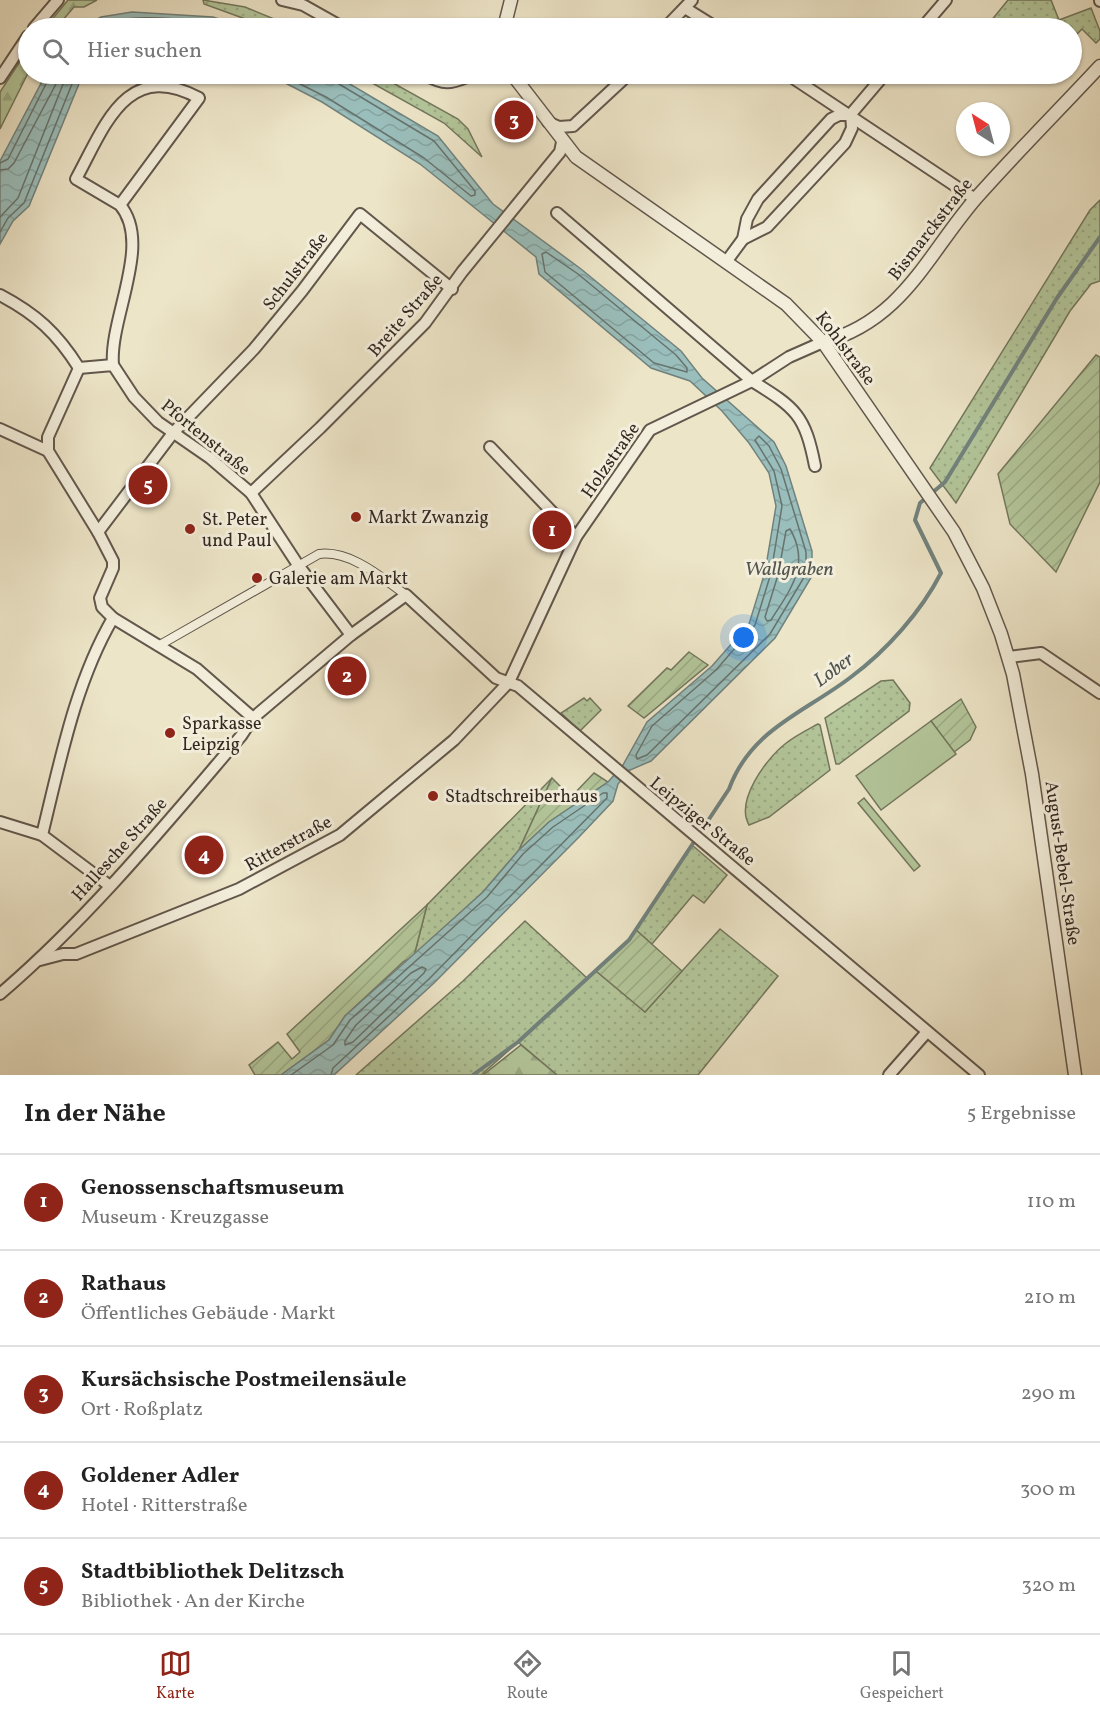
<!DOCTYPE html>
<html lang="de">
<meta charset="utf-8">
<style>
:root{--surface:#fff;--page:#f6f6f6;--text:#222;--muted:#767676;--line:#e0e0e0;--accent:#8f2418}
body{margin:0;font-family:Vollkorn,serif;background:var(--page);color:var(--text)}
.compass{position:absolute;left:956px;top:102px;width:54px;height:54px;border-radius:50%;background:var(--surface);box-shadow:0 2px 4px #0004;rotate:324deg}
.you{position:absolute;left:744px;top:638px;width:21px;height:21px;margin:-15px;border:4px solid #fff;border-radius:50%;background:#1a73e8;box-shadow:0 0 0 9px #1a73e833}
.badge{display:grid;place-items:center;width:39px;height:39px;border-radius:50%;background:var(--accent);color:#fff;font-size:20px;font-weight:700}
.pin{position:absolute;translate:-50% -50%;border:3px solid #fff;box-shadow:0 2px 6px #0006}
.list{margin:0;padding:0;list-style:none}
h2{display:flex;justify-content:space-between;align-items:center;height:78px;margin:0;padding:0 24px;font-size:26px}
h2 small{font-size:20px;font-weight:400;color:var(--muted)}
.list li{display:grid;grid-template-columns:39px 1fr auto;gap:18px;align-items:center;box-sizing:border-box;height:96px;padding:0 24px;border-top:2px solid var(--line)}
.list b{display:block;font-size:22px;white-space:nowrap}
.list p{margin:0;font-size:20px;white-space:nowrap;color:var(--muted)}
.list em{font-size:20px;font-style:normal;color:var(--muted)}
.icon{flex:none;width:33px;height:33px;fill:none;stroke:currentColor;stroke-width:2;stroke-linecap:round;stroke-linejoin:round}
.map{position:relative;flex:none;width:1100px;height:1075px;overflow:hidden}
.search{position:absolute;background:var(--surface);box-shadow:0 2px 4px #0004;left:18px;right:18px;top:18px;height:66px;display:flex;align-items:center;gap:15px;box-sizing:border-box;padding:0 21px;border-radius:33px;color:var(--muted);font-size:22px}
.sheet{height:558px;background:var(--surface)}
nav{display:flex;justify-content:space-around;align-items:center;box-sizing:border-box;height:84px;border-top:2px solid var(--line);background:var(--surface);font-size:16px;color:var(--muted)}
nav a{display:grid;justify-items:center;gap:3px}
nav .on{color:var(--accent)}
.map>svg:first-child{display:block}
</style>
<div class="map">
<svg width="1100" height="1075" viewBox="0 0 1100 1075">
<defs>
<pattern id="grass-dots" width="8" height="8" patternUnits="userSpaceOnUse" patternTransform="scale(1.5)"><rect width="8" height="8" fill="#b3c69a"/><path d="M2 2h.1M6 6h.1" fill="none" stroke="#9aaa84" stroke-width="1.8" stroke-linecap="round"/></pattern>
<pattern id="forest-firs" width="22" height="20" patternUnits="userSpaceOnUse" patternTransform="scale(1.5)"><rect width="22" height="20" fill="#b3c69a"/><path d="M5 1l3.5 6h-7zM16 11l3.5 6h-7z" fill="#9aaa84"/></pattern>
<pattern id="garden-furrows" width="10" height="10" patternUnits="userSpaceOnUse" patternTransform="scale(1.5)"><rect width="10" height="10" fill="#b3c69a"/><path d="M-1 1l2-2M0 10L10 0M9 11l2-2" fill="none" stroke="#9aaa84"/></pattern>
<pattern id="water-waves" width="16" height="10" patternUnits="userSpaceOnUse" patternTransform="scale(1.5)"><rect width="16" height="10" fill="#9abebb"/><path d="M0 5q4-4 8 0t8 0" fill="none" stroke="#85a3a0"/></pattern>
</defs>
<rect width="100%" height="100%" fill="#ede5c8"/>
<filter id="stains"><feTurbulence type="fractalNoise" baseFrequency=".00333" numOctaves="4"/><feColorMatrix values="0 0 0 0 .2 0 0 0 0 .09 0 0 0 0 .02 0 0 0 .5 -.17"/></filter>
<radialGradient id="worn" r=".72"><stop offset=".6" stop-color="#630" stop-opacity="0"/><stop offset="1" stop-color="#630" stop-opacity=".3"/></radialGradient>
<g fill="url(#grass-dots)" stroke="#73775e" stroke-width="1.5">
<polygon points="203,0 245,7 296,28 270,28 204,4"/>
<polygon points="1008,0 1051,0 1059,20 1091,8 1100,31 1100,39 1096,43 1082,29 1072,39 1072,28 1000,28 991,21"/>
<polygon points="356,74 377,74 458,119 468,129 482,157 444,123"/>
<polygon points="1100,200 1100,281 1091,284 1070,311 956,503 930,468 1090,210"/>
<polygon points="893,680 910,703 909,711 839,764 836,764 825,718 881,681"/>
<polygon points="584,698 587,701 590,698 601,710 580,731 561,713"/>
<path d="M818,724l2,1 10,45 -61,47 -20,8c-14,-24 17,-66 36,-81 10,-8 22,-14 33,-20z"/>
<polygon points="552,778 519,850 483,892 414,956 427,905"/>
<polygon points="692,845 727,875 704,903 693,895 652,944 636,930"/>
<polygon points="525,921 587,978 596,971 645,1012 720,929 778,976 698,1075 557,1075 518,1042 481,1075 356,1075 463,981"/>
</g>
<g fill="url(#forest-firs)" stroke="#73775e" stroke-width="1.5">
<polygon points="68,0 97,0 84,7 74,7 56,28 45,28"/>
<polygon points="28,49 28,73 0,129 0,92"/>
<polygon points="521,1045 557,1075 483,1075"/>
</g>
<g fill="url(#garden-furrows)" stroke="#73775e" stroke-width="1.5">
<polygon points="1096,355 1100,357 1100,482 1056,572 1010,524 998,474"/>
<polygon points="689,652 708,665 644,718 628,706 667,668 671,670"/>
<polygon points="961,699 976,727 970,740 954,752 931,721"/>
<polygon points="594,773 608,782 549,822 519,850 552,778 571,797"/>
<polygon points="427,905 414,956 403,962 345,1016 329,1040 281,1075 255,1075 249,1065 278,1042 292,1059 300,1052 287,1034"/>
<polygon points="636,930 682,971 645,1012 596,971 629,940"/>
</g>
<g fill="#b3c69a" stroke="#73775e" stroke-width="1.5">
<polygon points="931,721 956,754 881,810 856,776"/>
<polygon points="864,798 920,866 914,871 858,803"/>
</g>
<g fill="url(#water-waves)" stroke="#71827e" stroke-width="1.5">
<polygon points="132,12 213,17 246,28 82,28 101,17"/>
<polygon points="46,74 83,74 29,206 13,221 0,244 0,161"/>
<polygon points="268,74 333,74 438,136 493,204 581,269 681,351 702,378 774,442 786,466 812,551 812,576 775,638 651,761 630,770 618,784 613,801 579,837 434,983 334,1075 281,1075 329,1040 345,1016 483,892 519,850 549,822 608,782 623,765 647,722 712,666 749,624 765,572 776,506 769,473 749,443 722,411 690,381 651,368 539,274 536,257 420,164 322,102"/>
</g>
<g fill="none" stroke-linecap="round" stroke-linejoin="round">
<g stroke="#66736e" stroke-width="1.5">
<path d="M93,28c29,-17 103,-10 134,0"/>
<polyline points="115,28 132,26 177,28"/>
<polyline points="280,74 326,97 424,158 471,196 475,195 475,191 434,141 334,81 331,74"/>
<polyline points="0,163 8,159 51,74"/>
<polyline points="0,170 8,169 14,163 57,82 59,74"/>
<polyline points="0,217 18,198 67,74"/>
<polyline points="0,232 8,218 24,203 76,74"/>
<polygon points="546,252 578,274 676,355 687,368 687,372 654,363 545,272 542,254"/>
<polygon points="759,436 769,446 781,469 806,552 806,574 770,634 647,755 637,759 636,755 652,726 716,670 755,625 771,573 782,506 774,471 755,440"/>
<path d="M790,529c21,36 0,61 -19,91l-4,1 -2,-4 13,-42 8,-44z"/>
<polygon points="422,967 426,969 424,973 353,1042 345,1045 345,1041 356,1025 411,973"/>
<polyline points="291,1075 333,1045 350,1020 487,897 523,854 553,827 603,793 607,793 607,798 429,979 333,1068 331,1075"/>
</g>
<path stroke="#71827e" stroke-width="4" d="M473,1075l45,-33 111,-102 100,-151c22,-60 75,-76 122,-112 35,-26 70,-65 90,-104l-26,-53 5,-17 25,-21 112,-184 43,-61"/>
<g stroke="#62574c" stroke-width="10">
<path id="pedestrian" d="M158,646l161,-92c31,-4 62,23 87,41"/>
</g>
<g stroke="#62574c" stroke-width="14">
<g id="minor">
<polyline points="282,0 303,5 344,28"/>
<polyline points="1100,0 1100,1"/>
<polyline points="685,8 717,28"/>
<polyline points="34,28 58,0"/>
<polyline points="665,28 692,0"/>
<polyline points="922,28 946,0"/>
<path d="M423,74c25,13 28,9 52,0"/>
<polyline points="787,74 975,199"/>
<polyline points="0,78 28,36"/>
<polyline points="548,122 559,127 573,126 629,74"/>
<path d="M557,213l195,168c44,27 53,34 63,85"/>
<polyline points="743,239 767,227 845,143 852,128 851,114 885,74"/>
<polyline points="726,262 743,239 747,219 758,199 831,119 839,115 851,115"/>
<path d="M0,295c36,19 57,38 79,73l34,-3 21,32 24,25 52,36 41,35 47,72 53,70"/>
<path d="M113,365c-4,-47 40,-121 7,-160l79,-107c-73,-40 -95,30 -123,81l44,26"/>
<polyline points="0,429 48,451 98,532 113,561 113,568 100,598 102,607 113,618 197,669 253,718"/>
<polyline points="490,447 576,537"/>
<polyline points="48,451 48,437 79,368"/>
<polyline points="251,493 320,428 425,323 462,272 560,152 562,142"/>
<polyline points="98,532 173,433 254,349 302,291 360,214 452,289"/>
<polyline points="1009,657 1041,653 1100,693"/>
<polyline points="0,822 42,835 110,886"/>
<path d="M42,835c18,-73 33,-152 71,-217"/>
<polyline points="40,960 63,954 76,954 239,889 340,835 454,740 509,682 576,537 650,430 752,381 789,357 823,342"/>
<path d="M0,994c90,-77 165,-169 241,-258l12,-18 98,-83 55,-40 90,83 22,8 461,389"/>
<polyline points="889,1075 926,1033"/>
</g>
</g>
<g stroke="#62574c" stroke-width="15">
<g id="tertiary">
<polyline points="504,28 511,0"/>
<polyline points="512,74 576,157 786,304 823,342 954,532 983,588 1001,634 1013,674 1032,774 1075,1075"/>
<path d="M823,342c80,-21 105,-89 154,-145 40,-45 82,-87 123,-131"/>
</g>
</g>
<use href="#pedestrian" stroke="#f3eedb" stroke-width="8"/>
<use href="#minor" stroke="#f3eedb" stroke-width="10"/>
<use href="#tertiary" stroke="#f3eedb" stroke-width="12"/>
</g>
<g fill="#8f2418" stroke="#f3eedb" stroke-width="2">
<circle cx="356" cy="517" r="6"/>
<circle cx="190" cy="529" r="6"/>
<circle cx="257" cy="578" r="6"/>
<circle cx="170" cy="733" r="6"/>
<circle cx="433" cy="796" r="6"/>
</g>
<g text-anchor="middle" stroke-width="6" stroke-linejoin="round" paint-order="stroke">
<g font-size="18" fill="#332822" stroke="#f3eedb">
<text transform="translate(930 229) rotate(-52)" y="6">Bismarckstraße</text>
<text transform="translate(295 271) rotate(-52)" y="6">Schulstraße</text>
<text transform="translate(405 315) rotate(-49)" y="6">Breite Straße</text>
<text transform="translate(846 348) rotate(53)" y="6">Kohlstraße</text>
<text transform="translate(206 437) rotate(39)" y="6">Pfortenstraße</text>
<text transform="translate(610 460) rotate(-55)" y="6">Holzstraße</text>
<text transform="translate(703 821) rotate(39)" y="6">Leipziger Straße</text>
<text transform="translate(288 843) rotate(-29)" y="6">Ritterstraße</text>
<text transform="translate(119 849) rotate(-48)" y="6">Hallesche Straße</text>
<text transform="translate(1063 863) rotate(82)" y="6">August-Bebel-Straße</text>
</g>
<g font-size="18" fill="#332822" stroke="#f3eedb" text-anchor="start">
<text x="368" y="523">Markt Zwanzig</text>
<text x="202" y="525">St. Peter<tspan x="202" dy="21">und Paul</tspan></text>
<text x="269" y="584">Galerie am Markt</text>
<text x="182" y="729">Sparkasse<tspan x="182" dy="21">Leipzig</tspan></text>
<text x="445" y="802">Stadtschreiberhaus</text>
</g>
<g font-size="20" font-style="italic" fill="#525550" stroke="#f3eedb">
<text x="789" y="575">Wallgraben</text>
<text transform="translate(833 669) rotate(-36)" y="7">Lober</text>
</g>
</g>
<rect width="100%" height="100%" filter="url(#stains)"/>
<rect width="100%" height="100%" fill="url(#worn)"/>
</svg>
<svg class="compass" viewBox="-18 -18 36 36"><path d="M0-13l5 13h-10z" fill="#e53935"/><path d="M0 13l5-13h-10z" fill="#767676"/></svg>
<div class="you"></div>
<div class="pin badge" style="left:552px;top:530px">1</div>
<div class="pin badge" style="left:347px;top:676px">2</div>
<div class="pin badge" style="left:514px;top:120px">3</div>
<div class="pin badge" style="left:204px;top:855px">4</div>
<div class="pin badge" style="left:148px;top:485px">5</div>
<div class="search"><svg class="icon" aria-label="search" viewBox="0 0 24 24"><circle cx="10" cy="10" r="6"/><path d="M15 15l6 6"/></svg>Hier suchen</div>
</div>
<section class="sheet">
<h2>In der Nähe<small>5 Ergebnisse</small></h2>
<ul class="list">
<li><span class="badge">1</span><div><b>Genossenschaftsmuseum</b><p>Museum · Kreuzgasse</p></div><em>110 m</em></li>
<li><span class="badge">2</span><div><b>Rathaus</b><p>Öffentliches Gebäude · Markt</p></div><em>210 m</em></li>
<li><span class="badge">3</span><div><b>Kursächsische Postmeilensäule</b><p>Ort · Roßplatz</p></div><em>290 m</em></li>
<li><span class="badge">4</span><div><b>Goldener Adler</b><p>Hotel · Ritterstraße</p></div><em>300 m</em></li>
<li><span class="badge">5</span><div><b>Stadtbibliothek Delitzsch</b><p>Bibliothek · An der Kirche</p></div><em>320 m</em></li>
</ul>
</section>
<nav>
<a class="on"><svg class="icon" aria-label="map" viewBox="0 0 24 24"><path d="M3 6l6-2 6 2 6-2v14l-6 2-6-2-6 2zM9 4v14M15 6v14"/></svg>Karte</a>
<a><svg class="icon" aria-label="directions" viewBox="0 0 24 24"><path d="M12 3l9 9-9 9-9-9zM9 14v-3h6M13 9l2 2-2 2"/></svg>Route</a>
<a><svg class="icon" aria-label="saved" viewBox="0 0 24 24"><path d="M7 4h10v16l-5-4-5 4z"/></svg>Gespeichert</a>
</nav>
